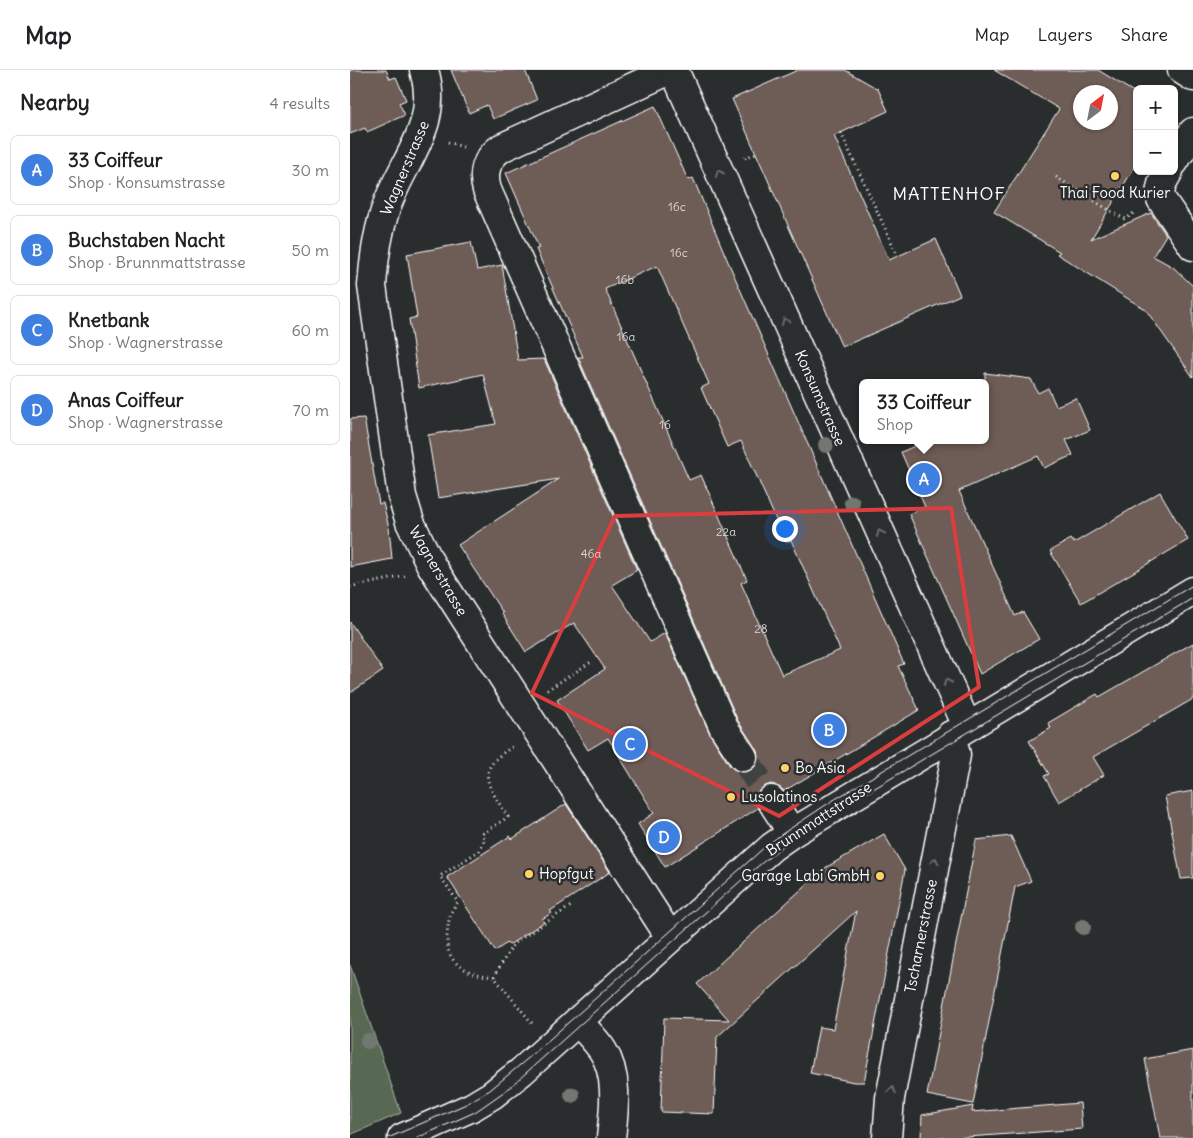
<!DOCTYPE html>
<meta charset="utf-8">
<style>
:root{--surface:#fff;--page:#f2f2f2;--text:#202124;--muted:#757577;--line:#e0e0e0;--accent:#2563eb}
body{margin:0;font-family:Delius,sans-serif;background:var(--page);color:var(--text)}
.controls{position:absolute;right:15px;top:15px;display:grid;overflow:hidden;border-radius:8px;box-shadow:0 1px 4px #0004}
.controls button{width:45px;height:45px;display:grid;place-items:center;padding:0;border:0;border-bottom:1px solid var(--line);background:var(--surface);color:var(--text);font:25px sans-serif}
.compass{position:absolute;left:723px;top:15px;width:45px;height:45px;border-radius:50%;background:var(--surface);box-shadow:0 1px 4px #0004;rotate:32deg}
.you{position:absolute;left:434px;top:458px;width:18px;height:18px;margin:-12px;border:4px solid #fff;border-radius:50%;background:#1a73e8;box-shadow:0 0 0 8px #1a73e833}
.badge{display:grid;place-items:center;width:32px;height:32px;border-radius:50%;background:var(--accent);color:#fff;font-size:16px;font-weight:700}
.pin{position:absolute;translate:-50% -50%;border:2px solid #fff;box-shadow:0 1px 5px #0006}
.popup{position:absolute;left:509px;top:309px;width:130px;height:65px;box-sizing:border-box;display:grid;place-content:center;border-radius:8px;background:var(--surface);filter:drop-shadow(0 1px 4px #0005);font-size:16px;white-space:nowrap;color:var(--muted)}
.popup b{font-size:19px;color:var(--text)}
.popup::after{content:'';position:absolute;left:50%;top:100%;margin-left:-10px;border:10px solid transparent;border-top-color:var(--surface)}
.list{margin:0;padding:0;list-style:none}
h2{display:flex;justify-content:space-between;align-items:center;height:65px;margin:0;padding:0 20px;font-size:21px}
h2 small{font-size:16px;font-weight:400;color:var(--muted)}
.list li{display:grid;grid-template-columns:32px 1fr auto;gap:15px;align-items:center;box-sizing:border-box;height:70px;margin:0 10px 10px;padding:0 10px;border:1px solid var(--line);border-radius:8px}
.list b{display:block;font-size:19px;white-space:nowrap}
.list p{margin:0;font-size:16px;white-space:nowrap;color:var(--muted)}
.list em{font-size:16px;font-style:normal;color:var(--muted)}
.map{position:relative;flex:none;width:843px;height:1068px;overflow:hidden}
header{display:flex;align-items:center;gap:30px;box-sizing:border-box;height:70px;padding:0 25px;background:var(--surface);border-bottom:1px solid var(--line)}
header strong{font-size:24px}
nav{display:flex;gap:28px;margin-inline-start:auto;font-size:18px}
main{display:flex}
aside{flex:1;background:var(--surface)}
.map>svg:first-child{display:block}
</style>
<header>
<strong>Map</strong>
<nav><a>Map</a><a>Layers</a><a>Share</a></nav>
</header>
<main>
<aside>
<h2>Nearby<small>4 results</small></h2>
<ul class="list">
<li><span class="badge" style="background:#3f7fe0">A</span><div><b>33 Coiffeur</b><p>Shop · Konsumstrasse</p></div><em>30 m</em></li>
<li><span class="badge" style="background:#3f7fe0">B</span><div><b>Buchstaben Nacht</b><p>Shop · Brunnmattstrasse</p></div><em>50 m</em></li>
<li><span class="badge" style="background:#3f7fe0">C</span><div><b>Knetbank</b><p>Shop · Wagnerstrasse</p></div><em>60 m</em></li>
<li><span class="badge" style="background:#3f7fe0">D</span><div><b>Anas Coiffeur</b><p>Shop · Wagnerstrasse</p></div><em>70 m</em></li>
</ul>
</aside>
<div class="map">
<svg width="843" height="1068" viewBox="0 0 843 1068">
<rect width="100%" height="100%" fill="#2a2d2e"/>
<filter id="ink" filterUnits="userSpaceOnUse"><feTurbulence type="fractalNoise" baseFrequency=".02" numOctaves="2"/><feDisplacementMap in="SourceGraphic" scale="10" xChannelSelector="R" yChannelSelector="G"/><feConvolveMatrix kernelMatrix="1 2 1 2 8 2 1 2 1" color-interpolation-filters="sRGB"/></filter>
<g filter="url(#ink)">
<polygon fill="#586953" stroke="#acb4a9" points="0,895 51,1043 0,1065"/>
<g fill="#6e5c56" stroke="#fff" fill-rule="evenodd">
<polygon points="0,0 36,0 40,9 46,7 56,30 49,33 55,45 17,62 15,58 0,64"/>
<polygon points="101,0 175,0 187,30 143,49 137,35 119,43"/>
<polygon points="448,0 495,0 528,19 538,41 484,66 539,190 586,169 610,225 492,277 382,29"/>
<path d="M644,0h104l39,24v69l-46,76 60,-26 15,22 -13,21 20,11 20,19v91l-47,-67 -89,-56 3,-2 -66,-40 65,-103zM730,22h30v30h-30z"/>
<path d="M305,36l33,74 5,-2 33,79 178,407 -6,2 21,44 -135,81 -6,-5 -7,-2 -8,3 -6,6 -2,8 3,7 -93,59 -27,-43 16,-11 -46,-75 -20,12 -31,-50 48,-31 -31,-46 -48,29 -24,-38 1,-1 -45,-68 101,-66 -121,19 -10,-63 68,-11 -13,-50 -64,14 -10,-69 8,-2 -10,-63 64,-12 6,28 25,-5 16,95 26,-1 93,211 -25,15 38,57 15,-9 45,101 20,32 6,5 8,2 7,-3 6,-6 2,-8 -3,-7 -18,-28 -160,-364h5l-47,-108 3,-1 -33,-75zM307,196l52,118 -8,4 26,59 14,-6 45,101 5,-2 49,110 -58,25 -41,-92 6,-3 -46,-105 -12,5 -84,-191z"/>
<polygon points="635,303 681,309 688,323 698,318 706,336 726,328 740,360 716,370 723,385 694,398 688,386 609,421 665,546 673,542 689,569 630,604 559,444 575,437 551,382 565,376 562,370 635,370"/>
<polygon points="14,348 29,434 33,433 39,458 42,489 0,497 0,349"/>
<polygon points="810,422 838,470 731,533 700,481 721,469 724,473"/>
<polygon points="0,552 33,601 0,623"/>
<polygon points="843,573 843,629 743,687 754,705 709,732 694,706 699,704 679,671 701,658 698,653 747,624 749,627"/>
<polygon points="843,721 843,808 831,809 815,726"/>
<polygon points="216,734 260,802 200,841 202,843 192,849 194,852 159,875 157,873 145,881 97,807 160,766 162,769"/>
<polygon points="534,764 555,800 514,1012 504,1012 460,1003 469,957 483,959 506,841 367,967 364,1044 311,1042 314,948 379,950 347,914 475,798"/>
<polygon points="661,766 681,811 665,817 623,1034 577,1025 626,770"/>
<polygon points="843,980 843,1068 810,1068 795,989"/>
<polygon points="730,1033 732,1059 603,1068 571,1068 572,1045 623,1036 622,1042"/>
</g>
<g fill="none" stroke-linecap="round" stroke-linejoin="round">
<polyline stroke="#3f4243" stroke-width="28" stroke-dasharray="28 14" stroke-linecap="butt" points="393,687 421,730"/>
<g stroke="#fff" stroke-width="31">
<g id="minor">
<path d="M74,0c16,52 -17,85 -35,130 -11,27 -15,57 -17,86l30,210 8,26 21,43 239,372"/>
<path d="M320,0l-169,78c-15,11 -19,25 -14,42l237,538 19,29"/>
<polyline points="324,0 617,656"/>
<polyline points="824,92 843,62"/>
<path d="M819,101c-6,10 -10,16 -8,28l32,47"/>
<polyline points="421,730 442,763"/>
<path d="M228,951c8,10 18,19 25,30 16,25 11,59 8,87"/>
<polyline points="52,1068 122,1037 142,1025 171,1002 422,777 442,763 843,521"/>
<polyline points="537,1068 540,1028 606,685 601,665"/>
</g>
</g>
<g stroke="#fff" stroke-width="31">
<polyline id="major" points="832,0 843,7"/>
</g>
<g stroke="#fff" stroke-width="3" stroke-dasharray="1 4" stroke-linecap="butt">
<polyline points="491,63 546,182"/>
<polyline points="98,72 113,77"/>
<polyline points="395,88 406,83"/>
<polyline points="706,107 767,145 776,149 786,141"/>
<polyline points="0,517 56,506"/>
<polyline points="197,620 241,592"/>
<path d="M144,907c-31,-4 -52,-14 -46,-50 1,-10 3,-17 10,-25l-18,-26 39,-25 6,-12 -3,-5 26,-17c-20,-32 -35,-46 4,-70"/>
<polyline points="182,953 144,907 163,874 221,836"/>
</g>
<use href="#minor" stroke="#2a2d2e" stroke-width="28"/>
<use href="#major" stroke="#2a2d2e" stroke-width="28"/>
<g stroke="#fff" stroke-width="1">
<polyline points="38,1068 114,1035 140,1020 182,985 417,775 435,762 482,731 843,515"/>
<polyline points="67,1068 125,1042 158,1019 395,807 429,779 458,758 843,528"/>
</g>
</g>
<g fill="#727772">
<circle cx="476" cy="375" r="8"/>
<circle cx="502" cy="433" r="8"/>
<circle cx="733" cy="857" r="8"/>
<circle cx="18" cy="971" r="8"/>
<circle cx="222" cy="1025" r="8"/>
</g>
<defs><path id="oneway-chevron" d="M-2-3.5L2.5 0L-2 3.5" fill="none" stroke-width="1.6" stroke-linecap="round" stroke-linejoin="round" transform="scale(1.25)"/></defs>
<g stroke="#6a6c6d">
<use href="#oneway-chevron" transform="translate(369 103) rotate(-114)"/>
<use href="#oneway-chevron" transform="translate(435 251) rotate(-114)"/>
<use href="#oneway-chevron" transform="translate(530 463) rotate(-114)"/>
<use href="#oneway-chevron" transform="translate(597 612) rotate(-114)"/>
<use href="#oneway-chevron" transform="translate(585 791) rotate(-79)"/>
<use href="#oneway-chevron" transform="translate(542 1020) rotate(-79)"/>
</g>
</g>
<path fill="none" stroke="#da3e3e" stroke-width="4" stroke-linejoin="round" d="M601,438l28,179 -200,129 -247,-123 83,-177z"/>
<g fill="#ffd166" stroke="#2a2d2e" stroke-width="2">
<circle cx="765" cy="106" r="5"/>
<circle cx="435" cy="698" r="5"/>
<circle cx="381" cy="727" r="5"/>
<circle cx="179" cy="804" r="5"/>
<circle cx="530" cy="806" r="5"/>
</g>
<g text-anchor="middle" stroke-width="5" stroke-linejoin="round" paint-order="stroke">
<g font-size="12" fill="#dbd6d5">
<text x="327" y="141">16c</text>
<text x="329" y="187">16c</text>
<text x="275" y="214">16b</text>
<text x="276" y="271">16a</text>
<text x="315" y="359">16</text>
<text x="376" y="466">22a</text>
<text x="241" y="488">46a</text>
<text x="411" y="563">28</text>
</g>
<g font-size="15" fill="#fff" stroke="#2a2d2e">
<text transform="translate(55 98) rotate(-67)" y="5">Wagnerstrasse</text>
<text transform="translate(470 328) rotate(66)" y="5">Konsumstrasse</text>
<text transform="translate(88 501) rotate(60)" y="5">Wagnerstrasse</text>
<text transform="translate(469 749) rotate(-33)" y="5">Brunnmattstrasse</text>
<text transform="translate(571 866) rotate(-79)" y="5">Tscharnerstrasse</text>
</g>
<g font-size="15" fill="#fff" stroke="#2a2d2e" text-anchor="start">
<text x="765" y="128" text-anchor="middle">Thai Food Kurier</text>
<text x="445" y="703">Bo Asia</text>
<text x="391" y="732">Lusolatinos</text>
<text x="189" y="809">Hopfgut</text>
<text x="520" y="811" text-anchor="end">Garage Labi GmbH</text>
</g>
<g font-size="18" letter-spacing="1" fill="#fff" stroke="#2a2d2e">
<text x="599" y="130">MATTENHOF</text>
</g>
</g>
</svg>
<div class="controls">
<button>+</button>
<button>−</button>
</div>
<svg class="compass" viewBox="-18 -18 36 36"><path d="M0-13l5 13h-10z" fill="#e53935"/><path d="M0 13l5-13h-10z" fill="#757577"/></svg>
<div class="you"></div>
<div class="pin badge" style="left:574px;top:409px;background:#3f7fe0">A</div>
<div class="popup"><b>33 Coiffeur</b>Shop</div>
<div class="pin badge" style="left:479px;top:660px;background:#3f7fe0">B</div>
<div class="pin badge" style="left:280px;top:674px;background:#3f7fe0">C</div>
<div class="pin badge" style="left:314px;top:767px;background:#3f7fe0">D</div>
</div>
</main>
